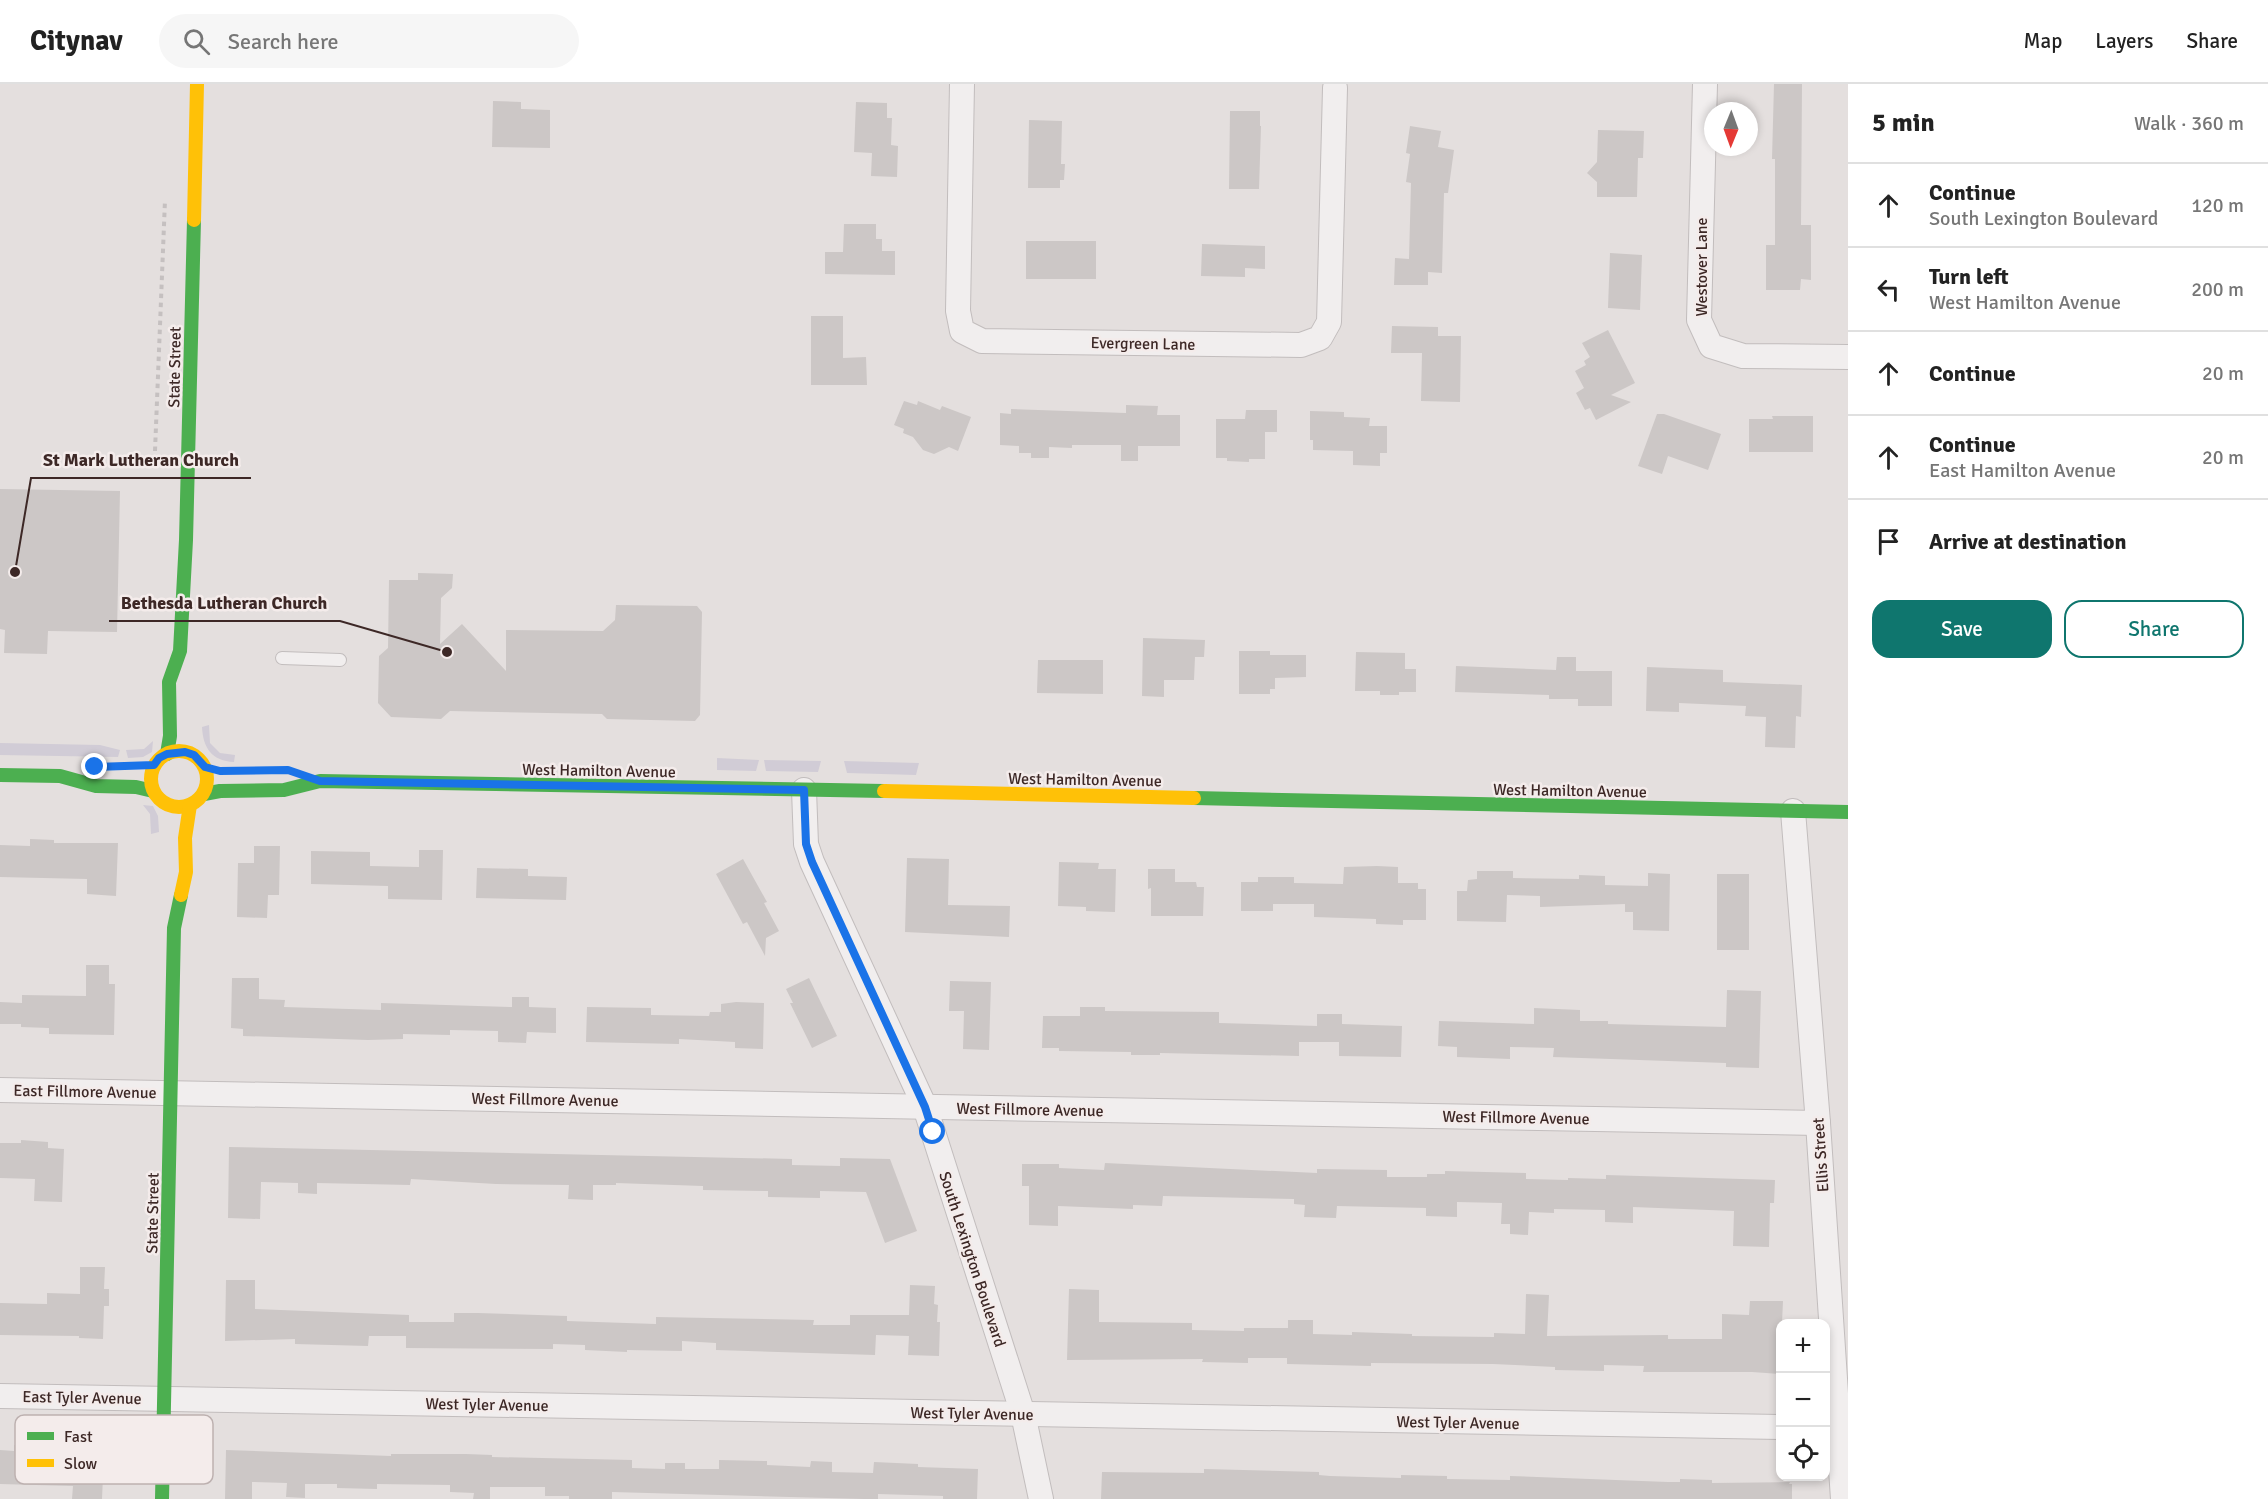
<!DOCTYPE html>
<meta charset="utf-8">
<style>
:root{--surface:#fff;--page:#f6f6f6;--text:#222;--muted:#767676;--line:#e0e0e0;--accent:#0f766e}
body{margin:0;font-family:Signika,sans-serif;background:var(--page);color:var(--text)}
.controls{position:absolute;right:18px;bottom:18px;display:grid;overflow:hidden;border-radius:12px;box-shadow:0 3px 9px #0003}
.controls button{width:54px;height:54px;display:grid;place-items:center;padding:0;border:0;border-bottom:2px solid var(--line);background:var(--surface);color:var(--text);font:30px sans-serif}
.compass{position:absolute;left:1704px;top:18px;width:54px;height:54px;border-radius:50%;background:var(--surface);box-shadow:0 3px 9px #0003;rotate:181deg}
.stop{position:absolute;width:18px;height:18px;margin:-14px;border:4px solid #1a73e8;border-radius:50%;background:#fff}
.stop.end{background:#1a73e8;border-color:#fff;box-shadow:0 2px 6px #0008}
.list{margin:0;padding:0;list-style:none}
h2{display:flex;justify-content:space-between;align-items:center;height:78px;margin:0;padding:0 24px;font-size:26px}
h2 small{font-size:20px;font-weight:400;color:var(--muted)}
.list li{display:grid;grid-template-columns:39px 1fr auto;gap:18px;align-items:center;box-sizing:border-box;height:84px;padding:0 24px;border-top:2px solid var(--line)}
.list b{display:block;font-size:22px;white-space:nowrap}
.list p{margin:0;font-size:20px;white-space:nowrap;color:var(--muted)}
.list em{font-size:20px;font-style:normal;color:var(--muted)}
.actions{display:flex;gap:12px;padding:18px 24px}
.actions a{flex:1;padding:14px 0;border:2px solid var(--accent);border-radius:18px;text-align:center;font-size:21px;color:var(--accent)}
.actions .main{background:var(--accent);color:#fff}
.icon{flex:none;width:33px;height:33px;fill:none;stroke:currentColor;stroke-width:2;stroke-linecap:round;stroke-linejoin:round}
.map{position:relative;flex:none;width:1848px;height:1415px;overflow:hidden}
header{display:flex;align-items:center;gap:36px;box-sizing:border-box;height:84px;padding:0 30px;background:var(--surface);border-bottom:2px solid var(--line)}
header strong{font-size:28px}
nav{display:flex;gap:33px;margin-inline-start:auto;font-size:21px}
.search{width:420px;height:54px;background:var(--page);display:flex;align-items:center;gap:15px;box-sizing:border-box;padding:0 21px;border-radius:33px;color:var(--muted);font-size:22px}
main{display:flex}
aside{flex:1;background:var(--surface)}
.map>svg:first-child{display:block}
</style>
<header>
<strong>Citynav</strong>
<div class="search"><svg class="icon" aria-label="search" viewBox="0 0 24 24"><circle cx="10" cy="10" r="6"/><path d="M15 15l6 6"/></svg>Search here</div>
<nav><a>Map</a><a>Layers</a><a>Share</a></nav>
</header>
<main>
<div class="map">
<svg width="1848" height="1415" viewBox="0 0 1848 1415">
<rect width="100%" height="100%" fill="#e4dfde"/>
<g fill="#d1ccd6">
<path d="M209,641l1,18 10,10 15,2 -1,7c-22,-1 -31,-14 -32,-35z"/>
<polygon points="153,657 152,668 143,673 128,674 126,666 144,665"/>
<polygon points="0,659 100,661 120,666 118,673 0,671"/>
<polygon points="717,674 759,676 756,687 717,686"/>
<polygon points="764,676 821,677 818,688 766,687"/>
<polygon points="844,677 919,679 916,691 847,689"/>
<polygon points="143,721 153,722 158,732 159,748 151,750 150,730"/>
</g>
<g fill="#ccc7c6">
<polygon points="1774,0 1802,0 1801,141 1811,141 1811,196 1801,195 1800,206 1766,206 1766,161 1775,161 1775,75 1772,75"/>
<polygon points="493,17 521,18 521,25 550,26 550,64 492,63"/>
<polygon points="856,18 887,19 887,34 892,34 891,61 898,62 897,93 871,92 872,69 854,68"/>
<polygon points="1230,27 1260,27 1260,42 1261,42 1259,105 1229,105"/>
<polygon points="1029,36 1062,37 1061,80 1065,80 1064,96 1060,96 1060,104 1028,104"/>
<polygon points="1410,42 1441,47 1438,63 1454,66 1448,109 1444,109 1442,189 1428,188 1428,201 1394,201 1395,174 1409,175 1411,99 1406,98 1410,70 1406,69"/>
<polygon points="1598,46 1644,47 1643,74 1638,74 1637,113 1597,113 1597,98 1587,89 1597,78"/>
<polygon points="844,140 876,140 876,155 882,155 882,167 895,167 895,191 825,190 825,168 843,168"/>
<rect x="1026" y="157" width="70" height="38"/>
<polygon points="1202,160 1265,162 1265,185 1245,184 1245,193 1201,192"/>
<polygon points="1610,169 1642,171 1640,226 1608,224"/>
<polygon points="811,232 843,232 843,274 866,273 867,301 811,301"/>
<polygon points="1392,242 1438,243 1438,252 1461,252 1460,318 1421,317 1422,269 1391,269"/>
<polygon points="1608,246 1635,299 1611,311 1631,318 1596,336 1590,324 1585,326 1576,309 1584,304 1575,287 1586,281 1584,277 1590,273 1582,259"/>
<polygon points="904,317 917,321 918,317 940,326 942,322 971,333 958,367 949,363 934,370 923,366 913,353 903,349 904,345 894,341"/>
<polygon points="1126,321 1158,322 1157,331 1180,331 1180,362 1138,362 1138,377 1121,377 1121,361 1072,361 1072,364 1049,363 1049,374 1031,374 1031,369 1019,369 1019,362 1000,361 1000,329 1011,330 1011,325 1126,329"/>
<polygon points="1246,326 1277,326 1277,348 1265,348 1265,375 1249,375 1249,378 1227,377 1227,374 1216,374 1216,335 1245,335"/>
<polygon points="1310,327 1344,328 1344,333 1370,334 1369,342 1387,342 1387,369 1380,369 1380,382 1353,381 1353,367 1313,366 1313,356 1310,356"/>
<polygon points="1657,330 1664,330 1721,350 1708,386 1668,372 1662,390 1638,382"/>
<polygon points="1772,332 1813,332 1813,368 1749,368 1749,335 1773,335"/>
<polygon points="0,405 120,407 117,548 48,547 47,570 4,569 5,546 0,545"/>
<polygon points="418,489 453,490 452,504 441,514 440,560 462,540 506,587 506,546 603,547 615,536 616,521 697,522 702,528 700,631 695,637 607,635 602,630 450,627 441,635 391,633 378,619 379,572 388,564 389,496 418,496"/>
<polygon points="1143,554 1205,556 1204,573 1195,573 1194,596 1164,596 1164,613 1142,612"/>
<polygon points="1239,567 1270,567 1270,571 1306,571 1306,593 1275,594 1275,605 1270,605 1270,610 1239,610"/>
<polygon points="1356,568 1405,569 1405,585 1416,585 1416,608 1399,608 1399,611 1380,611 1380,607 1355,607"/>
<polygon points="1557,573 1576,573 1576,587 1612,587 1612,622 1578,622 1578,615 1549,615 1549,611 1455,608 1456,582 1556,586"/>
<polygon points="1038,576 1103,576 1103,610 1037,609"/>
<polygon points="1647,583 1723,586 1723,598 1802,601 1801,633 1796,632 1795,664 1765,663 1766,633 1745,632 1746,622 1679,619 1679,628 1646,627"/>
<polygon points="30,755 54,756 54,759 118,759 116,812 87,810 87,795 0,793 0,761 30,762"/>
<polygon points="254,762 280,762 279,811 268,811 267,834 237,833 238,779 254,779"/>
<polygon points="419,766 443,766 442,816 388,815 388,802 311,800 311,767 370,768 370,782 419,783"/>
<polygon points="907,774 949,775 948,821 1010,822 1009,853 905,848"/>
<polygon points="743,775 767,818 764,819 779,847 766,854 765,872 747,838 743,840 716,790"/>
<polygon points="1059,778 1099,779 1098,785 1116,785 1115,828 1086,827 1086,823 1058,822"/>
<polygon points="1377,782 1398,783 1398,799 1418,799 1418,805 1426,805 1426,836 1403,836 1403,841 1376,840 1376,835 1314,833 1314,820 1273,820 1273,827 1241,827 1241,798 1258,798 1258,793 1294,793 1294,799 1343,800 1344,783"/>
<polygon points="477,784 528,785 528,792 567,793 566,816 476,814"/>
<polygon points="1148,785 1175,785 1175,798 1196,798 1197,803 1204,803 1203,832 1151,832 1151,804 1148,805"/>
<polygon points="1477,787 1513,787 1513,794 1579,795 1579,791 1605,792 1605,801 1648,802 1648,789 1670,790 1669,847 1633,846 1633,828 1625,828 1625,820 1540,823 1540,812 1507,811 1506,838 1457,837 1457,807 1467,807 1468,796 1477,795"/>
<rect x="1717" y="790" width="32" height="76"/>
<polygon points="86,881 109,881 109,900 115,900 114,951 49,950 49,944 21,943 21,940 0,940 0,918 22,919 22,911 86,912"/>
<polygon points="232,894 259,894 259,915 285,916 284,923 381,926 381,919 512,923 512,913 529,913 529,923 556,924 556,949 527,948 526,959 498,958 498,947 450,946 450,951 403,950 403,955 368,956 243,952 243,945 231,944"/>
<polygon points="809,894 837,952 812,964 790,919 793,919 786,905"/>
<polygon points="950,897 991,898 989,966 963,965 964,927 949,927"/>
<polygon points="1727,906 1761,907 1759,984 1726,983 1726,979 1553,973 1554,964 1510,963 1510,975 1457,973 1457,963 1438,962 1439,937 1534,940 1534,924 1580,926 1580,937 1608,937 1608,940 1726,943"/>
<polygon points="736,918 764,919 763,965 735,964 735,958 679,955 679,960 586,958 587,923 651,924 651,931 709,932 710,928 721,928 721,920"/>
<polygon points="1080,923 1105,923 1105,927 1219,928 1219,939 1317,942 1317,930 1342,930 1342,940 1402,942 1401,973 1339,972 1339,958 1299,958 1299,972 1160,969 1160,971 1131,971 1131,968 1059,967 1059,964 1042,964 1043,932 1080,932"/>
<polygon points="21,1056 48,1058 48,1064 64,1065 62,1118 34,1117 35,1095 0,1094 0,1059 21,1059"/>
<polygon points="229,1063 792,1075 792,1081 840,1082 840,1074 890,1075 917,1147 885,1159 866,1108 820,1107 820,1114 768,1113 768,1107 703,1106 703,1102 616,1099 616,1101 593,1101 593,1116 568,1115 569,1101 496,1100 411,1095 410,1101 317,1099 317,1110 298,1109 298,1099 261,1098 260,1135 228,1134"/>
<polygon points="1105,1079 1317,1089 1317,1085 1387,1086 1387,1093 1427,1093 1427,1090 1445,1090 1445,1087 1526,1089 1526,1095 1568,1096 1568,1094 1606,1095 1606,1091 1775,1096 1774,1119 1770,1119 1769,1163 1733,1162 1734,1127 1633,1123 1633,1139 1605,1138 1605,1126 1554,1125 1554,1129 1529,1128 1528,1151 1510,1150 1510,1140 1501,1140 1502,1119 1457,1118 1457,1133 1426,1132 1426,1124 1337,1122 1336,1134 1304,1133 1305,1121 1294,1120 1294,1115 1163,1112 1162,1122 1133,1121 1133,1125 1058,1122 1058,1142 1029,1141 1029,1102 1022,1102 1022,1080 1059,1080 1059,1084 1104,1086"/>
<polygon points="80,1183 105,1183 104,1205 109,1205 109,1222 104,1222 103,1255 79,1254 79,1252 0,1251 0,1219 47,1220 47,1209 80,1210"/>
<polygon points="226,1196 255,1196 255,1225 409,1231 409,1238 454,1238 454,1229 478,1229 567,1232 567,1237 656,1240 656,1233 814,1236 813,1241 850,1241 850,1231 909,1231 910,1201 935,1202 934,1220 938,1221 937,1238 940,1238 939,1272 908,1271 909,1252 876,1251 875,1271 716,1266 716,1259 682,1257 682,1267 627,1266 627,1268 585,1266 585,1261 553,1260 553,1265 406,1264 406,1252 369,1252 368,1262 295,1260 295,1255 225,1257"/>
<polygon points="1069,1205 1099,1206 1099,1238 1192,1239 1192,1246 1244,1247 1244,1244 1288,1244 1288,1236 1313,1236 1313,1250 1352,1251 1352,1248 1412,1250 1412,1252 1494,1253 1494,1249 1525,1250 1526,1210 1549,1211 1547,1252 1668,1251 1668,1255 1722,1255 1722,1230 1749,1231 1750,1217 1783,1217 1782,1239 1780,1239 1780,1290 1752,1288 1643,1288 1644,1282 1604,1281 1604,1287 1555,1286 1555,1283 1493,1280 1371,1279 1371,1282 1287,1280 1287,1274 1248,1274 1248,1279 1202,1278 1203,1275 1067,1276"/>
<polygon points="14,1361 36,1362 36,1369 104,1369 102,1415 72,1415 73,1402 0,1400 0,1366 14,1367"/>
<polygon points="226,1366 391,1372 391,1370 466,1370 492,1371 492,1373 632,1376 632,1384 665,1385 665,1379 685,1379 685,1385 719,1385 719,1376 767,1377 767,1381 810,1383 811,1377 832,1378 832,1388 873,1389 874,1378 918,1380 918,1383 978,1385 977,1415 943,1415 943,1412 878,1410 878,1415 864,1415 612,1408 612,1415 569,1415 569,1412 545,1412 545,1403 490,1403 490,1415 473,1415 474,1409 450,1408 450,1401 377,1400 377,1405 337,1404 337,1400 305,1400 305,1414 286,1413 287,1399 252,1398 252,1415 225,1415"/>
<polygon points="1204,1385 1319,1388 1319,1391 1330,1392 1401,1394 1401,1391 1447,1392 1447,1395 1510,1396 1510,1392 1668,1398 1680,1398 1680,1395 1712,1396 1712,1399 1790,1398 1789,1400 1792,1400 1792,1415 1101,1415 1102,1388 1204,1389"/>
</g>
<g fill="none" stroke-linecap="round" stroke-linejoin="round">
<g stroke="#c2bdbd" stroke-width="14">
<polyline id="lane" points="282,574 340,576"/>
</g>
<g stroke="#c2bdbd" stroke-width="26">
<g id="street">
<polyline points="962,0 958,227 962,247 982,257 1301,261 1320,254 1329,238 1335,4"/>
<polyline points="1705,0 1699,236 1711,262 1743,272 1848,273"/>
<polyline points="804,706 806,760 812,778 925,1023 1023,1330 1041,1415"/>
<polyline points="1793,727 1818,1039 1843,1415"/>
<polyline points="0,1006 1818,1039"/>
<polyline points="0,1312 1780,1343"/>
</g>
</g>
<polyline stroke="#c5c0c0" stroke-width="4" stroke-dasharray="4.5 4.5" stroke-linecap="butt" points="155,367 165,116"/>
<use href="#lane" stroke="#f1eeee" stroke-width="12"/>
<use href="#street" stroke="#f1eeee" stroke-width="24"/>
<g stroke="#4caf50" stroke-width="14">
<polyline points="167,670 170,652 169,598 180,567 186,456 194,136"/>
<polyline points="0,691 60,692 96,702 136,703 153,707"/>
<polyline points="204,710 220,707 284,706 320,697 884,707"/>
<polyline points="1194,714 1848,728"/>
<polyline points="162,1415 174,844 181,811"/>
</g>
<g stroke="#ffc107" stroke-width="14">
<polyline points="194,136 197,0"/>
<circle cx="179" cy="695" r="28"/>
<polyline points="884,707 1194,714"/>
<polyline points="181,811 186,788 185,754 190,721"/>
</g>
</g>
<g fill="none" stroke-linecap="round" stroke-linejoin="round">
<polyline stroke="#1a73e8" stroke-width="8" points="95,683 154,681 159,674 167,670 185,668 194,671 205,683 220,687 288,686 320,697 804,706 806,760 812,778 925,1023 933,1048"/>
</g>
<g text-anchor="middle" stroke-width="5" stroke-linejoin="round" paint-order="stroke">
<g font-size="16" fill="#3d2826" stroke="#f4eceb">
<text transform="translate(1701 183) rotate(-90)" y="6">Westover Lane</text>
<text transform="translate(1143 259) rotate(1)" y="6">Evergreen Lane</text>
<text transform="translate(174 283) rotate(-89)" y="6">State Street</text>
<text transform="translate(599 686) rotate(1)" y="6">West Hamilton Avenue</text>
<text transform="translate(1085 695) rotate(1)" y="6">West Hamilton Avenue</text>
<text transform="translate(1570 706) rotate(1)" y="6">West Hamilton Avenue</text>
<text transform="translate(85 1007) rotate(1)" y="6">East Fillmore Avenue</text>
<text transform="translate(545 1015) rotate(1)" y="6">West Fillmore Avenue</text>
<text transform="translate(1030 1025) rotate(1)" y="6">West Fillmore Avenue</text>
<text transform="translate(1516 1033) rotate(1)" y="6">West Fillmore Avenue</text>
<text transform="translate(1820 1071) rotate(-94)" y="6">Ellis Street</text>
<text transform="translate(152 1129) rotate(-89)" y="6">State Street</text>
<text transform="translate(973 1175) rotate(72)" y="6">South Lexington Boulevard</text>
<text transform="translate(82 1313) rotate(1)" y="6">East Tyler Avenue</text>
<text transform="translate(487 1320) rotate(1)" y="6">West Tyler Avenue</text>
<text transform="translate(972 1329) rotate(1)" y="6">West Tyler Avenue</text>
<text transform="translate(1458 1338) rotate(1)" y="6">West Tyler Avenue</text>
</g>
</g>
<rect x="15" y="1331" width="198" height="69" rx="9" fill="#f4eceb" stroke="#bdb1b0" stroke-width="1.5"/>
<rect x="27" y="1348" width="27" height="8" fill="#4caf50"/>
<rect x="27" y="1375" width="27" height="8" fill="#ffc107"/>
<g font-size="16" fill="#3d2826">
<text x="64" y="1358">Fast</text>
<text x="64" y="1385">Slow</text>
</g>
<path fill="none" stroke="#3d2826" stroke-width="2" d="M15 488L31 394H251M447 568L340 537H109"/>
<g fill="#3d2826" stroke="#f4eceb" stroke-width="2">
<circle cx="15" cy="488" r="6"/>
<circle cx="447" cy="568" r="6"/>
</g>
<g font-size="18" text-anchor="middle" font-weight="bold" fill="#3d2826" stroke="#f4eceb" stroke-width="5" stroke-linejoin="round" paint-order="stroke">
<text x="141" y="382">St Mark Lutheran Church</text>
<text x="224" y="525">Bethesda Lutheran Church</text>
</g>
</svg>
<div class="controls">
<button>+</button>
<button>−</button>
<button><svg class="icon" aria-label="locate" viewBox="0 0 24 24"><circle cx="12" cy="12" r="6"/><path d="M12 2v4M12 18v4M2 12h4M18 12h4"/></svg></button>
</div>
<svg class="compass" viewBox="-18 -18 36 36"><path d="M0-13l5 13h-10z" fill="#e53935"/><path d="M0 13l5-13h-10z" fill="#767676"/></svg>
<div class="stop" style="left:933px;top:1048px"></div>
<div class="stop end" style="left:95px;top:683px"></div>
</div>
<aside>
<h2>5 min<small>Walk · 360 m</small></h2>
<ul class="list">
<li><svg class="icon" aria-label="ahead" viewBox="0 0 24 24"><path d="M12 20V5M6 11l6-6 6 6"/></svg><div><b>Continue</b><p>South Lexington Boulevard</p></div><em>120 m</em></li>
<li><svg class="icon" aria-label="left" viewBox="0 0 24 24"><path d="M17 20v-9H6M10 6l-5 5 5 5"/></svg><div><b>Turn left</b><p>West Hamilton Avenue</p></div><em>200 m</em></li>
<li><svg class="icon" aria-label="ahead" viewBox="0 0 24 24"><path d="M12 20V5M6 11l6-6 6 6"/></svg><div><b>Continue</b></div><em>20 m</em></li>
<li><svg class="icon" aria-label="ahead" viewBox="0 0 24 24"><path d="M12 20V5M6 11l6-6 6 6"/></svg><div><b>Continue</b><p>East Hamilton Avenue</p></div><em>20 m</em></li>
<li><svg class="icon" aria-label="arrive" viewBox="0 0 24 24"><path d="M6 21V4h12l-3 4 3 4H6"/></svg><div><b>Arrive at destination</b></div></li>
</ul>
<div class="actions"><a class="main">Save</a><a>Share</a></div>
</aside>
</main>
